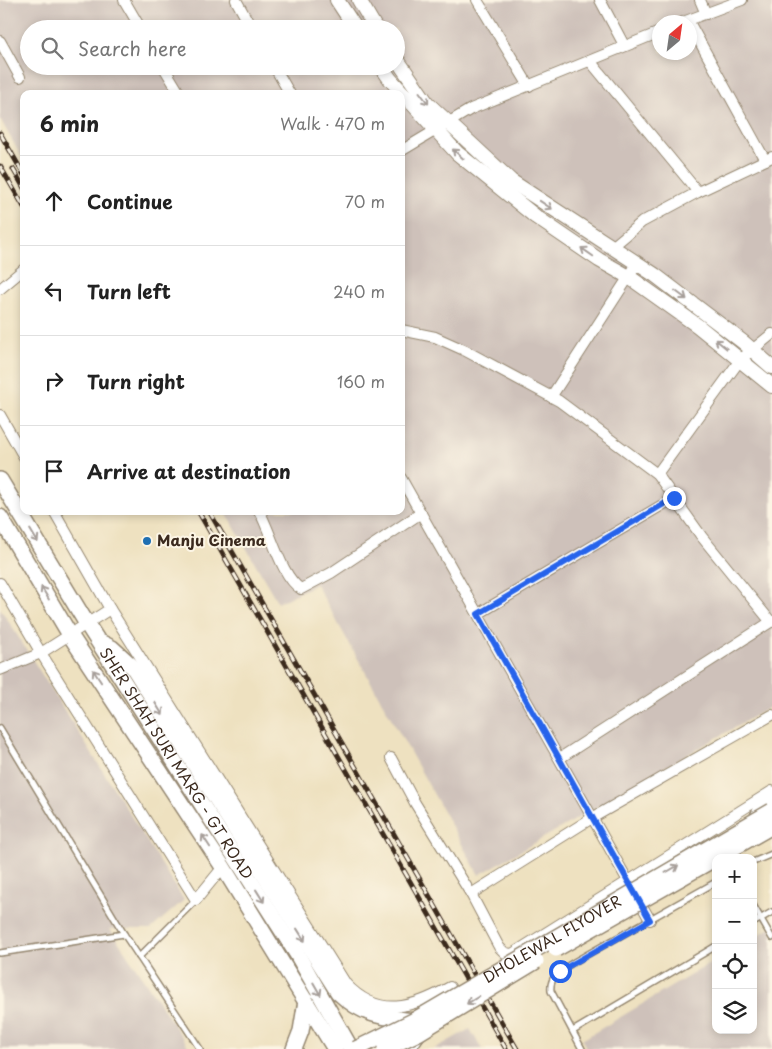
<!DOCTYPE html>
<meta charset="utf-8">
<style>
:root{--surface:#fff;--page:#f6f6f6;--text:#222;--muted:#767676;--line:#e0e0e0}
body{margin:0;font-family:"Playpen Sans",sans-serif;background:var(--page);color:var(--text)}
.controls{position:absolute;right:15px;bottom:15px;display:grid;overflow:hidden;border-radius:10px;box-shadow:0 2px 8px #0003}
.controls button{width:45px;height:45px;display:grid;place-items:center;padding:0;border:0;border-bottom:1px solid var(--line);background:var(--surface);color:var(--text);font:25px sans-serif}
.compass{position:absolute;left:652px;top:15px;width:45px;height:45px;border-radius:50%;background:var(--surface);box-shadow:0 2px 8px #0003;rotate:29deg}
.stop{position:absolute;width:15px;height:15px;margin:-11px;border:4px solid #2563eb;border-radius:50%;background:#fff}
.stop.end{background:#2563eb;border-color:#fff;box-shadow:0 1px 5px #0008}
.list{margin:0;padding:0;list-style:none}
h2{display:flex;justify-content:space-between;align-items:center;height:65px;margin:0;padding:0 20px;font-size:21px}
h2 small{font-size:16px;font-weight:400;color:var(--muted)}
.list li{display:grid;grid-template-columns:32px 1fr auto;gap:15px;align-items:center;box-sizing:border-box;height:90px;padding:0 20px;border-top:1px solid var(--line)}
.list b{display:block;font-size:19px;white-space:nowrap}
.list em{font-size:16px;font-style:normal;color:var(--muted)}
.icon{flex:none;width:28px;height:28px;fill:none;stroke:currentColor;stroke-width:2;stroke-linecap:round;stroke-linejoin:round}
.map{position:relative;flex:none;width:772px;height:1049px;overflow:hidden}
.search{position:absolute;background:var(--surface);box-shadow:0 2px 8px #0003;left:20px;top:20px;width:385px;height:55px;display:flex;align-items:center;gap:12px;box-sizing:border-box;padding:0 18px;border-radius:28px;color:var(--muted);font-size:19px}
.panel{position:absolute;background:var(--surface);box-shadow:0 2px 8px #0003;left:20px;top:90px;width:385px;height:425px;border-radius:10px}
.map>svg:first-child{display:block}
</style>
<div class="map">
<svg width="772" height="1049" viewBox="0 0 772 1049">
<rect width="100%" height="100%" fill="#fcf5e5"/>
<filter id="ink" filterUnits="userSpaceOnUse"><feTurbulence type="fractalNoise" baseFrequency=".02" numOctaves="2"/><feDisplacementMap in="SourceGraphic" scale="10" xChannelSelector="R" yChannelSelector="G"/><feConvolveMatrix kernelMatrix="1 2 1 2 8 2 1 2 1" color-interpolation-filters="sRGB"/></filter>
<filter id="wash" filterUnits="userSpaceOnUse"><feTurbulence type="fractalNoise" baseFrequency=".0096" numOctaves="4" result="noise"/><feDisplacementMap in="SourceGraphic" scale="20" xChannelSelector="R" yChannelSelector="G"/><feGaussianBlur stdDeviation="1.12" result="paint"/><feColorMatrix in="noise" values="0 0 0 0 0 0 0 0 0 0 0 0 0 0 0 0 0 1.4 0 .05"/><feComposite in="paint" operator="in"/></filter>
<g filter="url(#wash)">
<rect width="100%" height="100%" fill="#eee1c0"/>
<g fill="#cec1ba" fill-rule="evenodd">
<path d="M0,0h772v706l-293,169 -163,-291 -38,19 -53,-92h176v-417h-377v67l-24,-42zM660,22h30v30h-30zM29,29h367v37h-367z"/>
<polygon points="0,608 184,900 151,929 110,929 190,1049 0,1049"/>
<polygon points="772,927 772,1049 587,1049 582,1040 716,960 716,1030 753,1030 753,938"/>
<polygon points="470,1029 482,1049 434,1049"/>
</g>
</g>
<g filter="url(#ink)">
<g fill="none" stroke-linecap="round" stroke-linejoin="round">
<g stroke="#94866f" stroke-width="8">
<g id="lane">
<polyline points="0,728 124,934 200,1049"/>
<polyline points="753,862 772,854"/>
<polyline points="753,905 772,938"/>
<polyline points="753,923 772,912"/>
<polyline points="0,953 124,934"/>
<polyline points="139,957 196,900"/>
<polyline points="573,1031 716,946"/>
<path d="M582,1049l-31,-58c-2,-16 12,-22 23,-29l142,-80"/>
</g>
</g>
<g stroke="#94866f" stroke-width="12">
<g id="street">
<polyline points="124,0 141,29"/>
<polyline points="236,0 252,29"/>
<polyline points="477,0 529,86"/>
<polyline points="600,0 624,45"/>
<polyline points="700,0 706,14"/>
<polyline points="683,22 742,0"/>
<polyline points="690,24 765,160"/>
<polyline points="0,41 20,77"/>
<polyline points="590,61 698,192"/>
<polyline points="163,66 180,94"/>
<polyline points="274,66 290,94"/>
<polyline points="401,151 471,109 660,32"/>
<polyline points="611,248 642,222 698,192 772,157"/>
<polyline points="0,289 24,269"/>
<polyline points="401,330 435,337 464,350 559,401 657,474 702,537 771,622"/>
<polyline points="551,397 637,264"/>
<polyline points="0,415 24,457"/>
<polyline points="657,474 740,360 772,334"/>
<polyline points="401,478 650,920"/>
<path d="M259,511c12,20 22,66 42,78l30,-16 90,-60"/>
<polyline points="0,583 41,653 196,900 223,867"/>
<path d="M110,609l236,375c33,35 67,24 104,3"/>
<polyline points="478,614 674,498"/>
<polyline points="0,670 41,653 110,609 54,511"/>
<polyline points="772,715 592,818 471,894 499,947 505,953 512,954 772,791"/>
<polyline points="391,758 415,803 471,894"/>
<polyline points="560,758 772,621"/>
</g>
</g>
<g stroke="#94866f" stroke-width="16">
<g id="secondary">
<polyline points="337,0 356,29"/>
<polyline points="359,0 376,29"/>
<polyline points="396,58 427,103 511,181 655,275 743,342 772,367"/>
<polyline points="381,66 390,79 457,153 536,217 599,260 629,277 698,326 772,386"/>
</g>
</g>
<g stroke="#94866f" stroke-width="18">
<g id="primary">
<path id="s1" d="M0,480l87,144 210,330 54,95"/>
<polyline points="0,517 70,635 223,867 335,1049"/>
<path d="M100,642l12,6 21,19 205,325c24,23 43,25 75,29"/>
<polyline points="757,819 763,806 772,801"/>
<polyline points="294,1049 301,1031 306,1001"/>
<polyline points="407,1049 418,1033"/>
</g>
</g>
<use href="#lane" stroke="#fff" stroke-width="5"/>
<use href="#street" stroke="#fff" stroke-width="10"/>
<use href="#secondary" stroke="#fff" stroke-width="14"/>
<use href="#primary" stroke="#fff" stroke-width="15"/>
<g stroke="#3b2a1e" stroke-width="5">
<g id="rail">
<polyline points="0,133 24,175"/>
<polyline points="0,166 24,207"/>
<polyline points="13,169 24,188"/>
<polyline points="198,511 506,1049"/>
<polyline points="209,511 517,1049"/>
</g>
</g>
<use href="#rail" stroke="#fcf5e5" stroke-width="3" stroke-dasharray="9" stroke-linecap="butt"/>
<g stroke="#94866f" stroke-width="18" stroke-linecap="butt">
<g id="primary-bridge">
<polyline points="556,949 772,826"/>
<path id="s2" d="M356,1049l57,-28 359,-210"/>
<polyline points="385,1049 418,1033 536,961"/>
</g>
</g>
<use href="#primary-bridge" stroke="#fff" stroke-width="15"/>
</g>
<defs><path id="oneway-shaft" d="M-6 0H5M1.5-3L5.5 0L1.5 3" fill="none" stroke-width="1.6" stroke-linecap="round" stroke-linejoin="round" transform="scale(1.25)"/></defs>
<g stroke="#a79f9a">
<use href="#oneway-shaft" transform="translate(424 98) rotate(53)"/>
<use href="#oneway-shaft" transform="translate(458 154) rotate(-138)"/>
<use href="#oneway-shaft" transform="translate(546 205) rotate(34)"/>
<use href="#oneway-shaft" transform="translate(587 252) rotate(-145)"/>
<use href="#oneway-shaft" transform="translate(681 295) rotate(37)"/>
<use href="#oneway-shaft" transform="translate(721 344) rotate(-141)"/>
<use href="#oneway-shaft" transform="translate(34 536) rotate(59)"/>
<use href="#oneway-shaft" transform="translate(45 593) rotate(-121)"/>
<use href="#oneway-shaft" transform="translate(97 676) rotate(-123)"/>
<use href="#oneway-shaft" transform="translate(159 709) rotate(58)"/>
<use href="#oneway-shaft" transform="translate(206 841) rotate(-123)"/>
<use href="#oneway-shaft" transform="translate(672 869) rotate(-30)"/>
<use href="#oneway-shaft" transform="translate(260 896) rotate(58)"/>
<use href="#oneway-shaft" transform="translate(301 935) rotate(58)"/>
<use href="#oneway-shaft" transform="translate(317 989) rotate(60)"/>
<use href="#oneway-shaft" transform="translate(473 1000) rotate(148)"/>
</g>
</g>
<g fill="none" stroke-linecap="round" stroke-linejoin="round" filter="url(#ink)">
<polyline stroke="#2563eb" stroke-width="6" points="560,971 650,920 478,614 674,498"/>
</g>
<circle fill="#1f6fb2" stroke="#fcf5e5" stroke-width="2" cx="147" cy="541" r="5"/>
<g text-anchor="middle" stroke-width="4" stroke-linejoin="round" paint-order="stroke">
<g font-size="15" font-weight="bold" fill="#3b2a1e" stroke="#fcf5e5" text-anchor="start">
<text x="157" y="546">Manju Cinema</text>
</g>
<g font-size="15" fill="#3b2a1e" stroke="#fcf5e5">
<text dy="5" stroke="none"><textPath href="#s1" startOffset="334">SHER SHAH SURI MARG - GT ROAD</textPath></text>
<text dy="5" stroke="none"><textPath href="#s2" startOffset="225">DHOLEWAL FLYOVER</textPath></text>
</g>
</g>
</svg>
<div class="controls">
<button>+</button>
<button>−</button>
<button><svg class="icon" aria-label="locate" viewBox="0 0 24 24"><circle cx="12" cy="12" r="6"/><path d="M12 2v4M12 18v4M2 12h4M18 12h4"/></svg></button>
<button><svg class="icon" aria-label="layers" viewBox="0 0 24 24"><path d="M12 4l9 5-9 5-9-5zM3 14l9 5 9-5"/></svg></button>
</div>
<svg class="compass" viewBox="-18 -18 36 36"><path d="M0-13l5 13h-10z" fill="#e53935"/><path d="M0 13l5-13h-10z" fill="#767676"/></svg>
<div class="stop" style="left:560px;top:971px"></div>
<div class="stop end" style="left:674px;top:498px"></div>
<div class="search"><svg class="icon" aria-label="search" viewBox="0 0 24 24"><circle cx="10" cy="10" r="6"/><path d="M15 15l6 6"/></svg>Search here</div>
<section class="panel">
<h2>6 min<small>Walk · 470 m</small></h2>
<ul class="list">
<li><svg class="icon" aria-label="ahead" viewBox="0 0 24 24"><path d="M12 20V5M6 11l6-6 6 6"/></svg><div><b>Continue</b></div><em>70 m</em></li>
<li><svg class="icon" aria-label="left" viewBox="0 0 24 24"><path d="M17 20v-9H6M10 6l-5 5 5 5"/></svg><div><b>Turn left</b></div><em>240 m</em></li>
<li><svg class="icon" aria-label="right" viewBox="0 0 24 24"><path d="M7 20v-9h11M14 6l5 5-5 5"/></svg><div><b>Turn right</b></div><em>160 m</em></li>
<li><svg class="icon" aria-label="arrive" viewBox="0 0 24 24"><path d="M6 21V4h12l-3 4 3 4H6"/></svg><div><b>Arrive at destination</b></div></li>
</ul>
</section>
</div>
